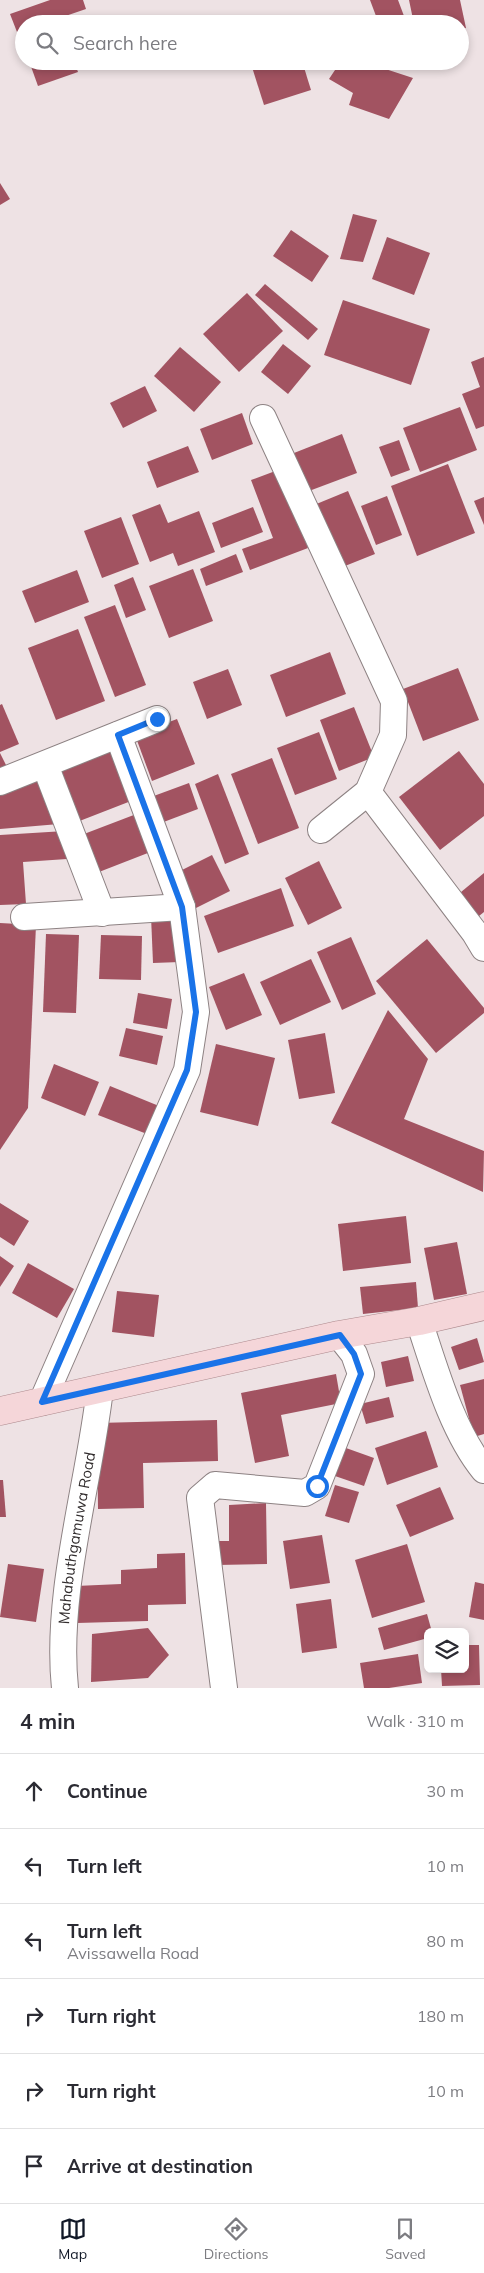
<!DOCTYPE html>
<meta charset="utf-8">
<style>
:root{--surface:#fff;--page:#f2f2f3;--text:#2b2b33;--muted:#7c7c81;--line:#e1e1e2;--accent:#111827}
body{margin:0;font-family:Mulish,sans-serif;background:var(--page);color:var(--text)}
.controls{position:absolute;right:15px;bottom:15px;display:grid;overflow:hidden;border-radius:8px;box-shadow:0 2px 8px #0003}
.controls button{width:45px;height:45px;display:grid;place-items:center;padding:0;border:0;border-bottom:1px solid var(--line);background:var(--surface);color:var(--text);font:25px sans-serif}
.stop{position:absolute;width:15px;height:15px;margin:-11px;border:4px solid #1a73e8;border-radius:50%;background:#fff}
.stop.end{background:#1a73e8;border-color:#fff;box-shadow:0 1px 5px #0008}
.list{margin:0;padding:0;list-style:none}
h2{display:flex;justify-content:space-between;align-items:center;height:65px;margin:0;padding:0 20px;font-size:21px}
h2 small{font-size:16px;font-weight:400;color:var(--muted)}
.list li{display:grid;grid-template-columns:32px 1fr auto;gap:15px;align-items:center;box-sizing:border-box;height:75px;padding:0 20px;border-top:1px solid var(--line)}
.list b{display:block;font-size:19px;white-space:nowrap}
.list p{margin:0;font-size:16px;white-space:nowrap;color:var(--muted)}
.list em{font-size:16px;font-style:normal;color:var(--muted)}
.icon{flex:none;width:28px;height:28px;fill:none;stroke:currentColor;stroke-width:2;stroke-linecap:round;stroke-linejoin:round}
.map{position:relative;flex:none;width:484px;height:1688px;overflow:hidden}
.search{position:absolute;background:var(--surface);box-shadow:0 2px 8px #0003;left:15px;right:15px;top:15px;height:55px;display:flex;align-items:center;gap:12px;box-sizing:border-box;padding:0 18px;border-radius:28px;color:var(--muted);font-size:19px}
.sheet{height:515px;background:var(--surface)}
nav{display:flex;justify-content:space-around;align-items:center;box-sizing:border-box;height:70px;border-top:1px solid var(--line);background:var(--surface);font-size:14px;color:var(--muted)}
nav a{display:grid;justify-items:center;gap:2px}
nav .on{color:var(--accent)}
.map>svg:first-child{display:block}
</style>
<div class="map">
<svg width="484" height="1688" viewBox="0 0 484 1688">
<rect width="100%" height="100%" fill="#eee2e4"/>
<g fill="#a25361">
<polygon points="50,0 83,0 86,9 42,24 24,24 24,30 17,32 10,14"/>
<polygon points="370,0 398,0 404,16 379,24"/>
<polygon points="409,0 460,0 466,28 460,29 460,24 414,24"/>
<polygon points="29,61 74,61 78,72 38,86"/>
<polygon points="260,61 302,61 311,90 264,105 251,64"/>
<polygon points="341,61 361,61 413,78 389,119 349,105 353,93 329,79"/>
<polygon points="0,183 10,199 0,205"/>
<polygon points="353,214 377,220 363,262 340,259"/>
<polygon points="291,230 329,256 312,282 273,256"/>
<polygon points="387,237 430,253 414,295 372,279"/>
<polygon points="265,284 318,329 308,340 255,295"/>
<polygon points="247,293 283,331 239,372 203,334"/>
<polygon points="343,300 430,329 411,385 324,355"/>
<polygon points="283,344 311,366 288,394 261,372"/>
<polygon points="180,347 221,382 194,412 154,376"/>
<polygon points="484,357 484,426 476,429 462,394 480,387 471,362"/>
<polygon points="145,386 157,411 123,428 110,403"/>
<polygon points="460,407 477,450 420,472 403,428"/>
<polygon points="242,413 253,444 212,460 200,429"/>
<polygon points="342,434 357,473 309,491 294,453"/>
<polygon points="399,440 410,470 391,477 379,447"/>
<polygon points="188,446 199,472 157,488 147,462"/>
<polygon points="448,464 475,533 417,556 391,486"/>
<polygon points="278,470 308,548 250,570 242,549 273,538 251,480"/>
<polygon points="348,491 375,554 340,568 314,505"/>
<polygon points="387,496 402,535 376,545 361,506"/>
<polygon points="484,497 484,525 474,501"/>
<polygon points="160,504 168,523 199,511 215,552 178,566 173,553 150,562 132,515"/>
<polygon points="253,507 263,532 221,548 212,523"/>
<polygon points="121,517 139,564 102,578 84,531"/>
<polygon points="236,554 243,572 206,586 200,569"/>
<polygon points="193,569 213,621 169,638 149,586"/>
<polygon points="77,570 89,602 35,623 22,591"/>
<polygon points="133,577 146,610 126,618 114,585"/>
<polygon points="115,605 146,685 115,697 84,617"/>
<polygon points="78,629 105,701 56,720 28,648"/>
<polygon points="330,652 346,694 286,717 270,675"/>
<polygon points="458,668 479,720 423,741 403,689"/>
<polygon points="228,669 242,705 207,719 193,682"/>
<polygon points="2,704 19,744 0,752 0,705"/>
<polygon points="354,707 374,757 339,771 320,720"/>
<polygon points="177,719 195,764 152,781 135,735"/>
<polygon points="319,732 337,779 295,795 277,748"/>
<polygon points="111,747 131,801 77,822 56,768"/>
<polygon points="459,751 484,784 484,816 440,850 399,797"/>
<polygon points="0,753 8,769 0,772"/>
<polygon points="272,758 299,828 258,844 231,774"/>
<polygon points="38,773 59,824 0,829 0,787"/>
<polygon points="218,774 249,854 225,864 195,784"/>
<polygon points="189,783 198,809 161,823 151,797"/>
<polygon points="139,813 153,851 99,872 84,834"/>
<polygon points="65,831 67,859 23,862 26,904 0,905 0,835"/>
<polygon points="212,855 230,891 196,908 178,872"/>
<polygon points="319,861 342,908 308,925 285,878"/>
<polygon points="484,873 484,912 474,920 455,897"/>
<polygon points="281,888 294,926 218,953 204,916"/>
<polygon points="151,916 179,916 180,962 153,963"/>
<polygon points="0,923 36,925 28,1108 0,1150"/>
<polygon points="46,934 79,935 76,1013 43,1012"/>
<polygon points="101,935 142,936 141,980 99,979"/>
<polygon points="351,937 376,994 342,1010 317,952"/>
<polygon points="427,939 484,1008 484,1013 436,1053 376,981"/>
<polygon points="311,959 331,1002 280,1025 260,982"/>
<polygon points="244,973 262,1015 226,1030 209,987"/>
<polygon points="138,993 172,999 167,1029 133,1023"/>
<polygon points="388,1010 428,1059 404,1119 484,1151 483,1192 331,1123"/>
<polygon points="126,1028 163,1036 157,1065 119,1056"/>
<polygon points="325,1033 335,1093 299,1099 288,1040"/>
<polygon points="216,1044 275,1058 258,1126 200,1112"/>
<polygon points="54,1064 99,1082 85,1116 41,1098"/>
<polygon points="110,1086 159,1106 147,1134 98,1115"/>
<polygon points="0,1203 29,1221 14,1246 0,1237"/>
<polygon points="406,1216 411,1263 343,1271 338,1224"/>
<polygon points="457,1242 467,1294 434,1300 424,1248"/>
<polygon points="0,1256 14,1266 0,1287"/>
<polygon points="28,1263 74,1289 57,1318 12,1293"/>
<polygon points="416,1282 418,1308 363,1314 360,1287"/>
<polygon points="117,1291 159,1295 154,1337 112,1332"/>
<polygon points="477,1338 484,1362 459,1370 451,1347"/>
<polygon points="408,1356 414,1381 386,1387 381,1362"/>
<polygon points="336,1374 341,1403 281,1415 289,1456 255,1463 241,1393"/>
<polygon points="484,1379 484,1434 474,1437 460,1385"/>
<polygon points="389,1397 394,1417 366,1424 360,1404"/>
<polygon points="217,1420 218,1461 143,1463 144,1508 98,1509 97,1423"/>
<polygon points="426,1431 438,1467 387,1485 375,1448"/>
<polygon points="346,1448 374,1458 364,1486 335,1476"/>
<polygon points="0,1480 3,1480 6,1517 0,1517"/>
<polygon points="335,1485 359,1492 349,1523 325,1516"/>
<polygon points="440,1487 454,1519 410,1537 396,1505"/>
<polygon points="266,1503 267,1564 217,1565 217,1541 229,1541 229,1505"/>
<polygon points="322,1535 330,1583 290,1589 283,1541"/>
<polygon points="407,1544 425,1602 372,1618 355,1560"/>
<polygon points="185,1553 186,1604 148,1605 148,1621 77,1623 76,1586 121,1584 121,1570 157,1568 157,1554"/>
<polygon points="8,1564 44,1569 36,1622 0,1617"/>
<polygon points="475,1582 484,1584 484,1620 469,1617"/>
<polygon points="331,1599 337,1648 302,1653 296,1604"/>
<polygon points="427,1614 432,1632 428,1632 428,1638 384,1650 378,1628"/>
<polygon points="148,1628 169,1655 148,1678 91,1682 92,1634"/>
<polygon points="465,1645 479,1645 480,1685 442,1686 441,1669 465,1669"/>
<polygon points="418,1654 422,1683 389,1688 364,1688 360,1663"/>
</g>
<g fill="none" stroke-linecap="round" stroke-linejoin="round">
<g stroke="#8d8283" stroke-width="28">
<g id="minor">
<polyline points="263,418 394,701 393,735 368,792 321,830"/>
<polyline points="45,765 102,913"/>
<polyline points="0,782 157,719"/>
<polyline points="368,792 475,933 484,948"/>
<polyline points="24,917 182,907"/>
<path d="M419,1321c16,48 33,110 65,149"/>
<polyline points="42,1402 187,1070 196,1012 182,907 118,735"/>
<path id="s1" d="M65,1688c-10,-95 24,-203 35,-299"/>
<polyline points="224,1688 200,1498 215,1485 305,1493 317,1486 361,1374 354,1354 339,1335"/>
</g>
</g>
<g stroke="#ad898d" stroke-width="29">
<polyline id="primary" points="0,1411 339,1335 419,1321 484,1306"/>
</g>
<use href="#minor" stroke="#fff" stroke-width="26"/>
<use href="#primary" stroke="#f5d6d9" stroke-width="28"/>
</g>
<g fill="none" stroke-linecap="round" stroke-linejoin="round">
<polyline stroke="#1a73e8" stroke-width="6" points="157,719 118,735 182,907 196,1012 187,1070 42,1402 340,1335 354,1354 361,1374 317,1486"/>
</g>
<g text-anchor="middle" stroke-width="5" stroke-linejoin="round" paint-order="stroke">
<g font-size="15" fill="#322d2e" stroke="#fcf0f1">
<text dy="5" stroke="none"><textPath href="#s1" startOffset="151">Mahabuthgamuwa Road</textPath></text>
</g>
</g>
</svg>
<div class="controls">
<button><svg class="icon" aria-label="layers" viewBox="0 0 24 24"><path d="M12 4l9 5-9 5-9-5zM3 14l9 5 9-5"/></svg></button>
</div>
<div class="stop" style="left:317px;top:1486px"></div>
<div class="stop end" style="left:157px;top:719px"></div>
<div class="search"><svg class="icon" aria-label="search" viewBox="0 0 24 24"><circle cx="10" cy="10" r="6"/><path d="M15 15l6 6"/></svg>Search here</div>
</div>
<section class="sheet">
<h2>4 min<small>Walk · 310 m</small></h2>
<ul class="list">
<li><svg class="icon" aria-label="ahead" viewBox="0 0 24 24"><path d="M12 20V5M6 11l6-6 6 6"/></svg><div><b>Continue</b></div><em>30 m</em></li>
<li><svg class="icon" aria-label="left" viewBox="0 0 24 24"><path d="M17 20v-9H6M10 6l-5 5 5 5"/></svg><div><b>Turn left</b></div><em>10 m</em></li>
<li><svg class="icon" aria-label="left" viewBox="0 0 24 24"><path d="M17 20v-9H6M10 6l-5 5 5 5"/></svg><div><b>Turn left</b><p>Avissawella Road</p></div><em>80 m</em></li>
<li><svg class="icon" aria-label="right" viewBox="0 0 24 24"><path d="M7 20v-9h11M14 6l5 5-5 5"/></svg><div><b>Turn right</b></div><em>180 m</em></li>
<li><svg class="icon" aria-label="right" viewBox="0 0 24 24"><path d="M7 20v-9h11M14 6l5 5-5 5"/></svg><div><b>Turn right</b></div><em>10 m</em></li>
<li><svg class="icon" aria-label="arrive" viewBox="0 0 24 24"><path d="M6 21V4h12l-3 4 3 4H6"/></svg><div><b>Arrive at destination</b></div></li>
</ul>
</section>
<nav>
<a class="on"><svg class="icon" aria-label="map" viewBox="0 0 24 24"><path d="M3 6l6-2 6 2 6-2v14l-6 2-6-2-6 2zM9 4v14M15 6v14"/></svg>Map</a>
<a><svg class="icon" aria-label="directions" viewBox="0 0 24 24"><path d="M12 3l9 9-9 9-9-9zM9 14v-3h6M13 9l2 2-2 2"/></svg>Directions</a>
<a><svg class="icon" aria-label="saved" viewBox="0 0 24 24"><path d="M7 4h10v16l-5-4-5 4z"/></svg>Saved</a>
</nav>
